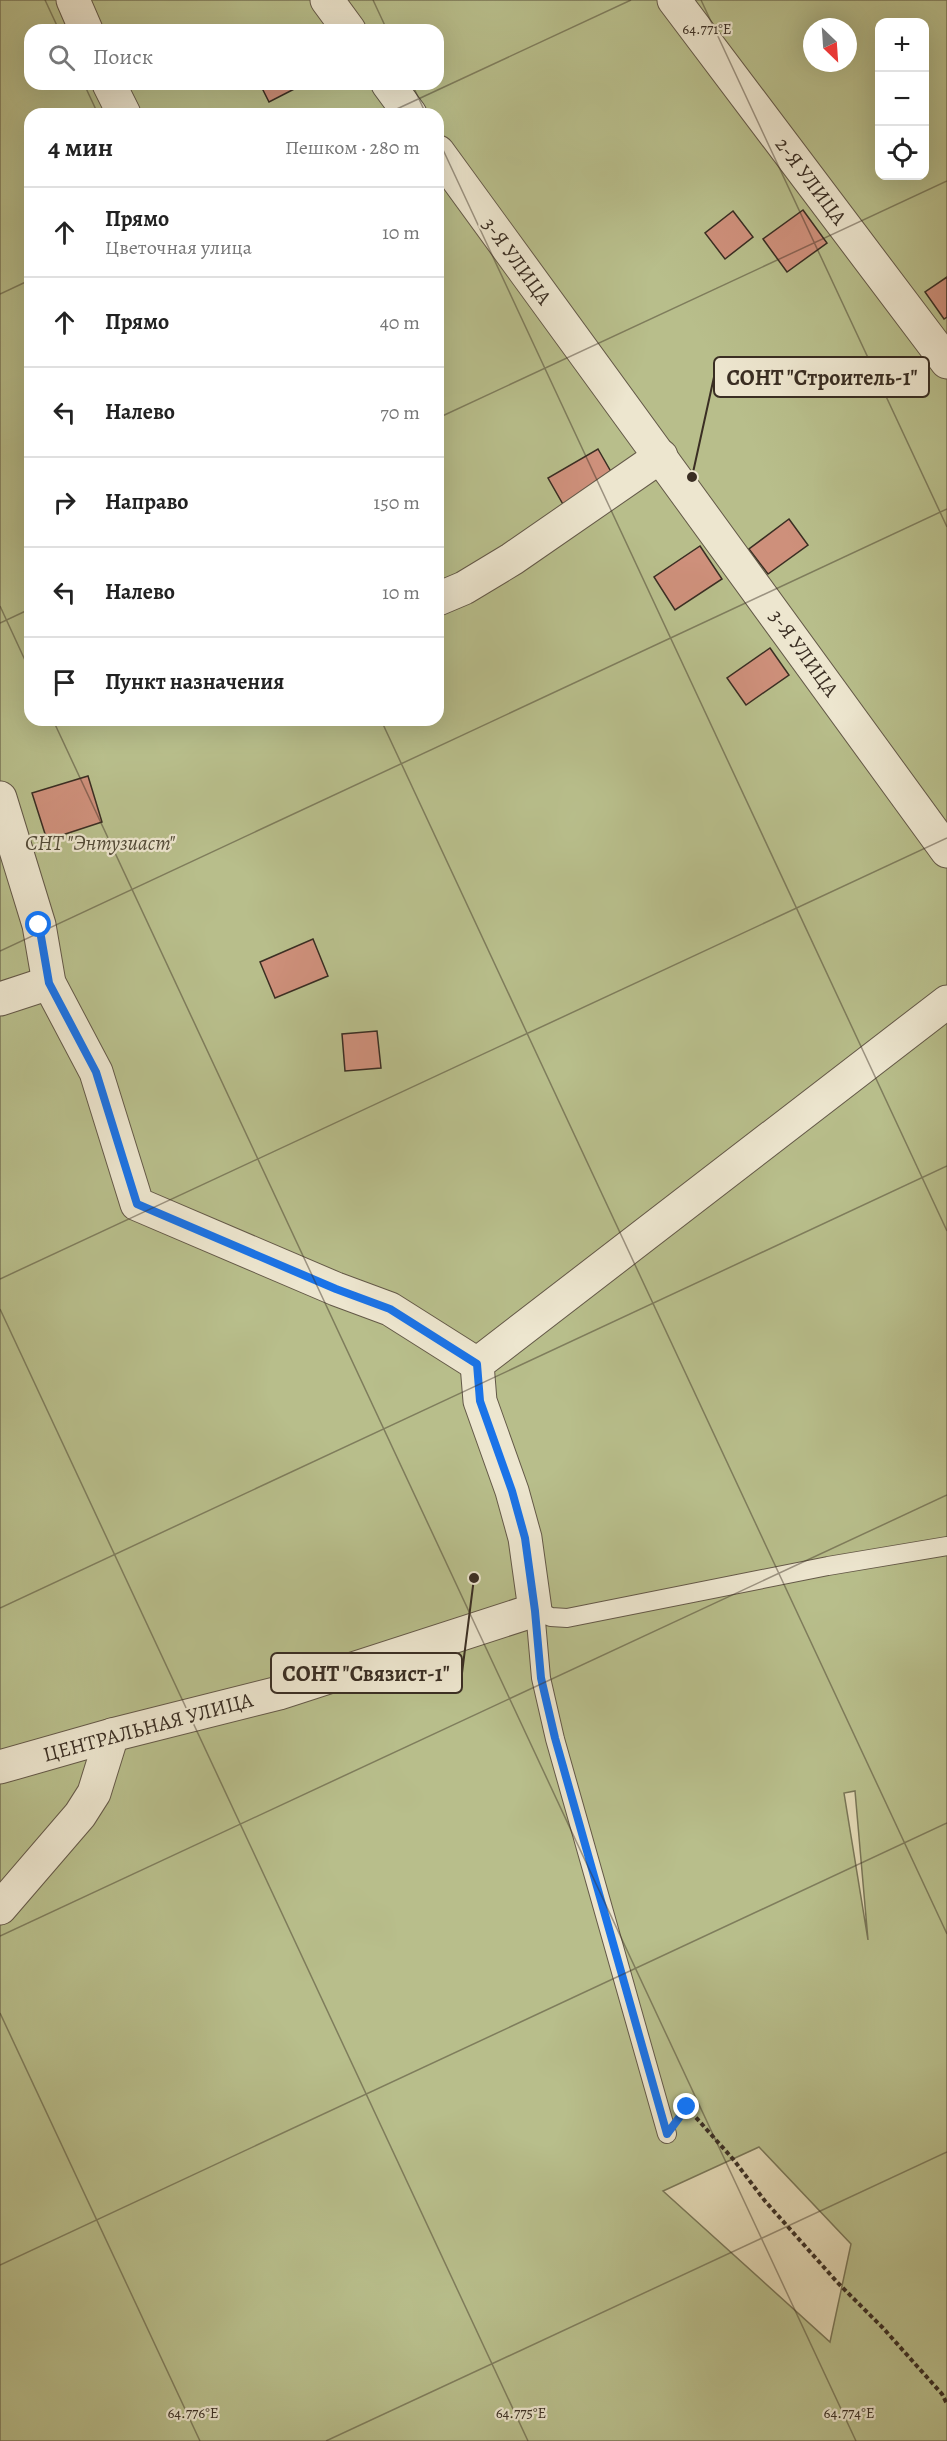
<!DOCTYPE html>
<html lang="ru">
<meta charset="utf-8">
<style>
:root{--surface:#fff;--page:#f6f6f6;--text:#222;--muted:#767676;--line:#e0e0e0}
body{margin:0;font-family:Alegreya,serif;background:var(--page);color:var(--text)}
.controls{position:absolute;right:18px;top:18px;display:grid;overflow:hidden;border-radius:12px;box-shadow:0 6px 24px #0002}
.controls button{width:54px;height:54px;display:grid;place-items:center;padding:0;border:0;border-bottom:2px solid var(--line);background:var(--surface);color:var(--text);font:30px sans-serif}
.compass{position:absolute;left:803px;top:18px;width:54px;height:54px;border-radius:50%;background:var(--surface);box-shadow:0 6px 24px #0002;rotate:155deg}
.stop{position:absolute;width:18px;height:18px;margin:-14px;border:4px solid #1a73e8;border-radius:50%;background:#fff}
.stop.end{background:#1a73e8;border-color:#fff;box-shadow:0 2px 6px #0008}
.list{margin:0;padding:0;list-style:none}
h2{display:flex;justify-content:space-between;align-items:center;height:78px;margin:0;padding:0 24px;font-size:26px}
h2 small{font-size:20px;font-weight:400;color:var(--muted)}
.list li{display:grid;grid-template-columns:39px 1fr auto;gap:18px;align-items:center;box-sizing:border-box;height:90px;padding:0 24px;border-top:2px solid var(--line)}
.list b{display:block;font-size:22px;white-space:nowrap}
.list p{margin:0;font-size:20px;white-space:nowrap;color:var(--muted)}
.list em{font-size:20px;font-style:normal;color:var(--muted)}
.icon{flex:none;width:33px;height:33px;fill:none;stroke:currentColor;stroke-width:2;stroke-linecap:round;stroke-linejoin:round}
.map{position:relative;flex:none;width:947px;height:2441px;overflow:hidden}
.search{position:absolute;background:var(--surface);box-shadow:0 6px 24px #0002;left:24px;top:24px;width:420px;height:66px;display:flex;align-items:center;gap:15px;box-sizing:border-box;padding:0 21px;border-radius:18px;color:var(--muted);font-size:22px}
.panel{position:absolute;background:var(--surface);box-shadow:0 6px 24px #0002;left:24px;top:108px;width:420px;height:618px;border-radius:18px}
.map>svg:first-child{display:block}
</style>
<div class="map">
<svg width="947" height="2441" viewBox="0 0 947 2441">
<rect width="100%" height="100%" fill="#e3d9b5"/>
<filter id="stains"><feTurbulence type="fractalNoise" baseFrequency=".00333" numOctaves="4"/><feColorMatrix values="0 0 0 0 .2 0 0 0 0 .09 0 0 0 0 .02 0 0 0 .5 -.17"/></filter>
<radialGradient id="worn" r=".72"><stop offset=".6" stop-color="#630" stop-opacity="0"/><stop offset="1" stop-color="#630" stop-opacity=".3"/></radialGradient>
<path fill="#b8be8b" stroke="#797657" stroke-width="1.5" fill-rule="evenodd" d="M0,0h947v2441h-947zM880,22h44v154h-44zM812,27h36v36h-36zM30,30h408v54h-408zM30,114h408v606h-408zM855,1791l13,149 -24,-147zM759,2147l92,97 -21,98 -167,-151z"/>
<g fill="#ce907b" stroke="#3a2e23" stroke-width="1.5">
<polygon points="260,84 304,84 269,102"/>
<polygon points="803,210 827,243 787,272 763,239"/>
<polygon points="733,211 753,237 725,259 705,233"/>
<polygon points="947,277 947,317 944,319 925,292"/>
<polygon points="598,449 614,477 564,506 548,478"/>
<polygon points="789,519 808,545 768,574 749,549"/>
<polygon points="700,546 722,579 675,610 654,577"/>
<polygon points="770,648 789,675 746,705 727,678"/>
<polygon points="88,776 102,822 47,840 32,793"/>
<polygon points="313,939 328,976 275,998 260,962"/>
<polygon points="377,1031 381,1068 345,1071 342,1034"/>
</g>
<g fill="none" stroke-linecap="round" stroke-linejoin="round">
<g stroke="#645948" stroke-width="20">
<polyline id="service" points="667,2134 555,1739 541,1678 535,1610 551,1617 567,1618 828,1566 947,1546"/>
</g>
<g stroke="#645948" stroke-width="35">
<g id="minor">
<polyline points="73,0 86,30"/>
<polyline points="327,0 349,30"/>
<polyline points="674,0 947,362"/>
<polyline points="109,84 124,114"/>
<polyline points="388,84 410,114"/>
<polyline points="438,152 947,851"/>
<polyline points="438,599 464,588 512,559 661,456"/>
<polyline points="0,798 39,925 49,983 96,1072 137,1204 336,1289 390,1309 477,1364"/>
<polyline points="0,999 49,983"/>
<polyline points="0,1767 112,1735 279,1693 535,1610 525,1538 512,1491 480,1401 477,1364 947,1002"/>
<polyline points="0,1908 80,1815 94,1793 112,1735"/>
</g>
</g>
<polyline stroke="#3a2e23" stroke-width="4" stroke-dasharray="4.5 3" stroke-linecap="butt" points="691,2112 733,2159 765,2201 837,2282 883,2328 942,2394 947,2404"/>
<use href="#service" stroke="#ede6cf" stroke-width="18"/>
<use href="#minor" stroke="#ede6cf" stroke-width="33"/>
</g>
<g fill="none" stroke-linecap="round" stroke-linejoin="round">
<polyline stroke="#1a73e8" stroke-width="8" points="39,925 49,983 96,1072 137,1204 336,1289 390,1309 477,1364 480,1401 512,1491 525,1538 535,1611 541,1678 555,1738 667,2134 687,2107"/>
</g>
<path fill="none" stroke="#3a2e23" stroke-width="1.5" stroke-opacity="0.45" d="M45,0l14,30M373,0l14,30M701,0l246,527M84,84l14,30M412,84l14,30M386,114l245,-114M438,139l509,1092M0,294l30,-14M438,418l509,-237M0,606l30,65M0,623l30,-14M53,720l803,1721M381,720l566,1214M0,951l947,-442M0,1279l947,-441M0,1309l528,1132M0,1608l947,-442M0,1936l947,-441M0,2013l200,428M0,2265l947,-442M326,2441l621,-289"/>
<g text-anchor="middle" stroke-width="4.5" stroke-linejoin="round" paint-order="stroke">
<g font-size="21" fill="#3a2e23" stroke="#ede6cf">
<text transform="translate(811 181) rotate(53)" y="7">2-Я УЛИЦА</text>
<text transform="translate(517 261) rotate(54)" y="7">3-Я УЛИЦА</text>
<text transform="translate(804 653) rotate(54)" y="7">3-Я УЛИЦА</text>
<text transform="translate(148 1727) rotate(-15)" y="7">ЦЕНТРАЛЬНАЯ УЛИЦА</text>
</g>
<g font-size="21" font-style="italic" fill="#534b38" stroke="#ede6cf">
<text x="100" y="850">СНТ "Энтузиаст"</text>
</g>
</g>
<g font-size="15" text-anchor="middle" fill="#3a2e23" stroke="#ede6cf" stroke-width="4.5" stroke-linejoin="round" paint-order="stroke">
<text x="707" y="34">64.771°E</text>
<text x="193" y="2418">64.776°E</text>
<text x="521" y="2418">64.775°E</text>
<text x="849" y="2418">64.774°E</text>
</g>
<path fill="none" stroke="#3a2e23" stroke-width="2" d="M692 477L714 377M474 1578L462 1673"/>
<g fill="#3a2e23" stroke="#ede6cf" stroke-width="2">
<circle cx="692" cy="477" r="6"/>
<circle cx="474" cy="1578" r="6"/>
</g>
<g fill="#ede6cf" stroke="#3a2e23" stroke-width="2">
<rect x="714" y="357" width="215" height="40" rx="6"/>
<rect x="271" y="1653" width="191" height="40" rx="6"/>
</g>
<g font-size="22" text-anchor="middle" font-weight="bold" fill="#3a2e23">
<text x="822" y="385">СОНТ "Строитель-1"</text>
<text x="366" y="1681">СОНТ "Связист-1"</text>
</g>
<rect width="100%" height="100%" filter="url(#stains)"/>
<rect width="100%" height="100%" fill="url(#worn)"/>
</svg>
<div class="controls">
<button>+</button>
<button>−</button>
<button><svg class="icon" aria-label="locate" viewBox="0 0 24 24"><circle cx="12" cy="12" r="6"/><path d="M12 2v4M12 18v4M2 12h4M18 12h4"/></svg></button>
</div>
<svg class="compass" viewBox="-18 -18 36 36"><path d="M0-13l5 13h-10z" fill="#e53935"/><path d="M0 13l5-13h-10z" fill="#767676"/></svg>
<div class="stop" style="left:39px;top:925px"></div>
<div class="stop end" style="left:687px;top:2107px"></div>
<div class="search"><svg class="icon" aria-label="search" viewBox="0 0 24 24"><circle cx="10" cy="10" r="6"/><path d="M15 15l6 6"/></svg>Поиск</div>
<section class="panel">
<h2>4 мин<small>Пешком · 280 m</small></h2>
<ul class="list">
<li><svg class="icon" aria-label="ahead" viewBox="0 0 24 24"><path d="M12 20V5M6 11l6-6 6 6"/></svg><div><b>Прямо</b><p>Цветочная улица</p></div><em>10 m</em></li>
<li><svg class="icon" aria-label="ahead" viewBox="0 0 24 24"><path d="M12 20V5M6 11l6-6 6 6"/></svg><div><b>Прямо</b></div><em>40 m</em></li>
<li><svg class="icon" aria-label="left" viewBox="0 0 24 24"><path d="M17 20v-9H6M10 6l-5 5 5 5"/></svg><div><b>Налево</b></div><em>70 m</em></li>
<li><svg class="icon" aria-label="right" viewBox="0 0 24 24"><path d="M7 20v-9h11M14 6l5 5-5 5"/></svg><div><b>Направо</b></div><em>150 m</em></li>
<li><svg class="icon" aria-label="left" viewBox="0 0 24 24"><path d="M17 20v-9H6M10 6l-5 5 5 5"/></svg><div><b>Налево</b></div><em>10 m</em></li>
<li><svg class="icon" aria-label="arrive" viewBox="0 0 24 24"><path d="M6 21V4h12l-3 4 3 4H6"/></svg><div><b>Пункт назначения</b></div></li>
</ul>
</section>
</div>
